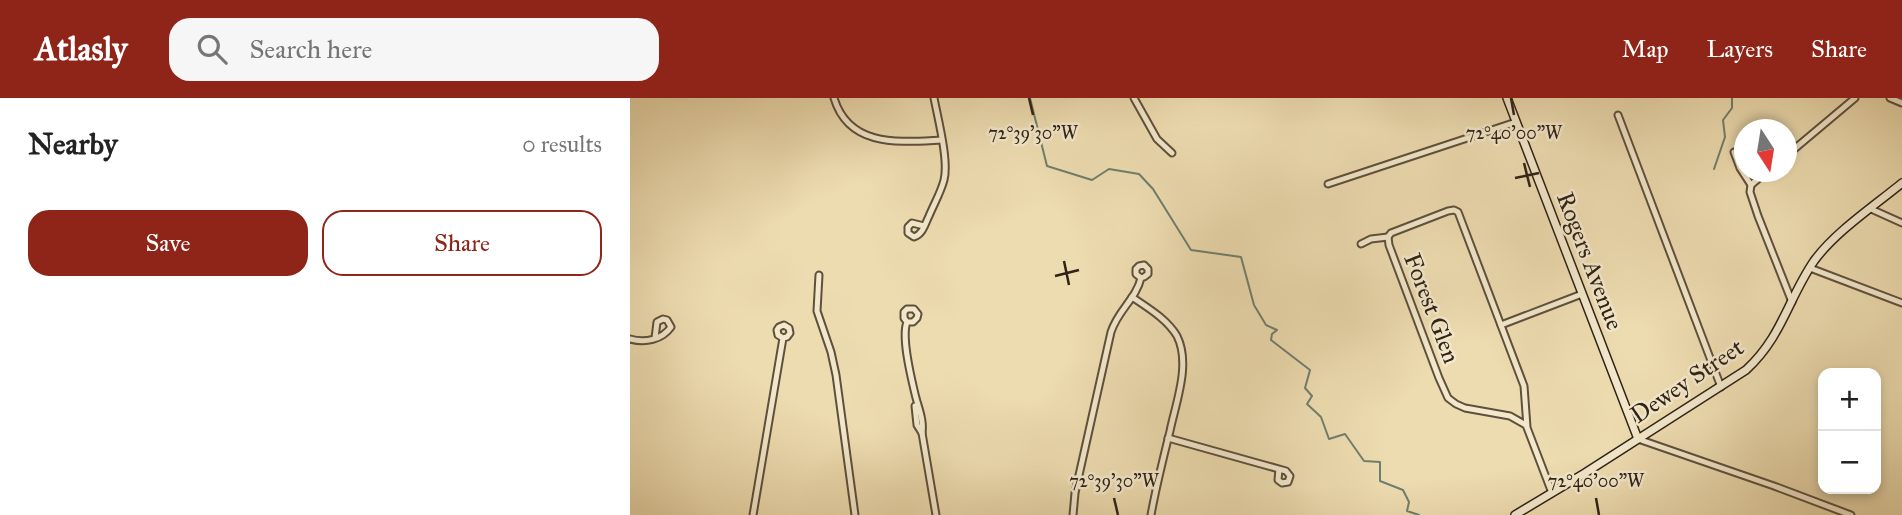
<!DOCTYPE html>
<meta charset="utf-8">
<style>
:root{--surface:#fff;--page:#f6f6f6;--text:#222;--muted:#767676;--line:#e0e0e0;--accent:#8f2418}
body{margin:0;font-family:"IM FELL Great Primer",serif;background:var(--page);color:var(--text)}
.controls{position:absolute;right:21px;bottom:21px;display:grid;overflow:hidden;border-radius:14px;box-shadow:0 4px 10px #0003}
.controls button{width:63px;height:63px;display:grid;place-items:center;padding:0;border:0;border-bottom:2px solid var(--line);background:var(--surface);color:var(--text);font:35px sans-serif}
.compass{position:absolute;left:1104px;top:21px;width:63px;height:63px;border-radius:50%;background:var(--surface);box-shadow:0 4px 10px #0003;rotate:168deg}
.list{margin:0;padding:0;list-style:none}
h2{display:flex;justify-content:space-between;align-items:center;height:91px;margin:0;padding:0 28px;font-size:30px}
h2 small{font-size:23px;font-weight:400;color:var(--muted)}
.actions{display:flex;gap:14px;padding:21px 28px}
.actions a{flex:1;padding:16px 0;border:2px solid var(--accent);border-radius:21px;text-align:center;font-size:24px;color:var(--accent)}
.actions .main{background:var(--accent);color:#fff}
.icon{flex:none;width:38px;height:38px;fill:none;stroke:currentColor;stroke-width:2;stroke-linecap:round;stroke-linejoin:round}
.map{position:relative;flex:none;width:1272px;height:417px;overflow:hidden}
header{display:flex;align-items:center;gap:42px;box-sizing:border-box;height:98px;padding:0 35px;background:var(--accent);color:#fff}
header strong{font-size:33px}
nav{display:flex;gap:38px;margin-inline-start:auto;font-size:24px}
.search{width:490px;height:63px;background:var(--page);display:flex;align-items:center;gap:18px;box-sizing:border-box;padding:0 24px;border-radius:21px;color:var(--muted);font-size:26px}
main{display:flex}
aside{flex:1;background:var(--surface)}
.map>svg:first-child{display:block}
</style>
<header>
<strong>Atlasly</strong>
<div class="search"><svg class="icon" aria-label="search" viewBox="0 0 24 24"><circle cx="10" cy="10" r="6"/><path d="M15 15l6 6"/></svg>Search here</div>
<nav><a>Map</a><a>Layers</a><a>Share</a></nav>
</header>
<main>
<aside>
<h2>Nearby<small>0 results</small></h2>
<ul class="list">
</ul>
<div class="actions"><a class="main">Save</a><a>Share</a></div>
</aside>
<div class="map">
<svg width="1272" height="417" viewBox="0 0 1272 417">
<rect width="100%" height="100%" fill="#eddcb0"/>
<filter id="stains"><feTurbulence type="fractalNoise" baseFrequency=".00286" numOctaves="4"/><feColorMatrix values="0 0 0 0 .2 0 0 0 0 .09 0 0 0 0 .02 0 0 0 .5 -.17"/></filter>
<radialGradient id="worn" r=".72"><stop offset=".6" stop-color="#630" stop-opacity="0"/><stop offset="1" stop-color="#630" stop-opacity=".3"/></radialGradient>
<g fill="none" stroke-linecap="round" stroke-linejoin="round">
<g stroke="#6f7e6f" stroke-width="2">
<polyline points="400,0 417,68 462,82 479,71 509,76 523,91 561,152 611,159 624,207 636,227 647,232 642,236 641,242 680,272 675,290 682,298 677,306 691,319 699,341 715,336 734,363 750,364 750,383 773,392 779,404 777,413 789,417"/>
<polyline points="1084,71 1095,39 1093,22 1102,10 1102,0"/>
</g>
<g stroke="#5e503c" stroke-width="9">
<g id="minor">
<path d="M204,0c15,50 66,44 107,42"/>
<polyline points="504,0 527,41 542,55"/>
<polyline points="1260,0 1272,5"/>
<polyline points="988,17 1091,289"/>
<polyline points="1104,54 1110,70 1121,87 1120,94 1128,118 1162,204"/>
<polyline points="1156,58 1225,0"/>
<polyline points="698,86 886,24"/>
<polyline points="1121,87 1136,74"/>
<polyline points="1241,111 1272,125"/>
<path d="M294,128l-12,-3 -4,4v6l6,4c9,-3 11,-13 15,-21 5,-12 12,-24 15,-36 5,-19 -6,-61 -10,-82"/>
<polyline points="731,146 741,141 758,139"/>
<polyline points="1180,170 1272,205"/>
<polyline points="189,177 187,213 201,254 206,277 225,417"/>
<path d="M502,199c16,11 35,22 45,39 14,28 -1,66 -7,95 -7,28 -14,56 -19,84"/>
<path d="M277,224l-3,-4v-6l3,-3h7l4,5 -1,4 -4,4h-6c-6,15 4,55 8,72 3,13 9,25 7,39l14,82"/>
<polyline points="871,227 952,196"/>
<path d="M0,241c15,4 32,1 41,-12l-4,-7 -4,-1 -6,3 -2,16"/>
<polyline points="285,308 287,327 292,335"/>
<polyline points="897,329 894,288 828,114 824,112 818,113 761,135 758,139 759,147 809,280 818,300 826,306 835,310 880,318 896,327 922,395"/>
<polyline points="538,340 656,373 660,378 658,384 652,385 648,382 649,371"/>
<polyline points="1008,341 1144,388 1221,417"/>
<polyline points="123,417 153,240 157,239 160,235 159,230 154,227 149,229 147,232 148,237 153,240"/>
<path d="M443,417l2,-22 36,-161c7,-22 25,-33 30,-54l3,-1 4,-3v-5l-4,-4 -5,1 -3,3v5l5,4"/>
</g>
</g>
<g stroke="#2f2216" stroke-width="10">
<g id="secondary">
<polyline points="877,0 1008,341"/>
<path d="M885,417l70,-42 161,-103c36,-33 42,-71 68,-109 21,-29 60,-55 88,-78"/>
</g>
</g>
<use href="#minor" stroke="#f3e8cc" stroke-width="5"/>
<use href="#secondary" stroke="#f3e8cc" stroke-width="7"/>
</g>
<path fill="none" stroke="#2f2216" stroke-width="2.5" d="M399,0l4,17M881,0l3,17M894,65l6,24M885,80l24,-5M434,163l5,24M425,178l24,-6M484,400l4,17M966,400l3,17"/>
<g text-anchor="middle" stroke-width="5" stroke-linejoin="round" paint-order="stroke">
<g font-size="24" fill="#2f2216" stroke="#f3e8cc">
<text transform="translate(960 163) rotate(69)" y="8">Rogers Avenue</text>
<text transform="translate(802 210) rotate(69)" y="8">Forest Glen</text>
<text transform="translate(1057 283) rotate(-34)" y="8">Dewey Street</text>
</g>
</g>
<g font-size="18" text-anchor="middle" fill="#2f2216" stroke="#f3e8cc" stroke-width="5" stroke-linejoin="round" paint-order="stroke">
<text x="403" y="41">72°39'30"W</text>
<text x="884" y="41">72°40'00"W</text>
<text x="484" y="389">72°39'30"W</text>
<text x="966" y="389">72°40'00"W</text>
</g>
<rect width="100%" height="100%" filter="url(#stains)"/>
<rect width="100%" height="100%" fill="url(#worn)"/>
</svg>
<div class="controls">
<button>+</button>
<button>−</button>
</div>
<svg class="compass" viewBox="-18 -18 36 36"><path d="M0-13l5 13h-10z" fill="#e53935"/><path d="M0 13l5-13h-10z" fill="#767676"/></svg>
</div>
</main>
